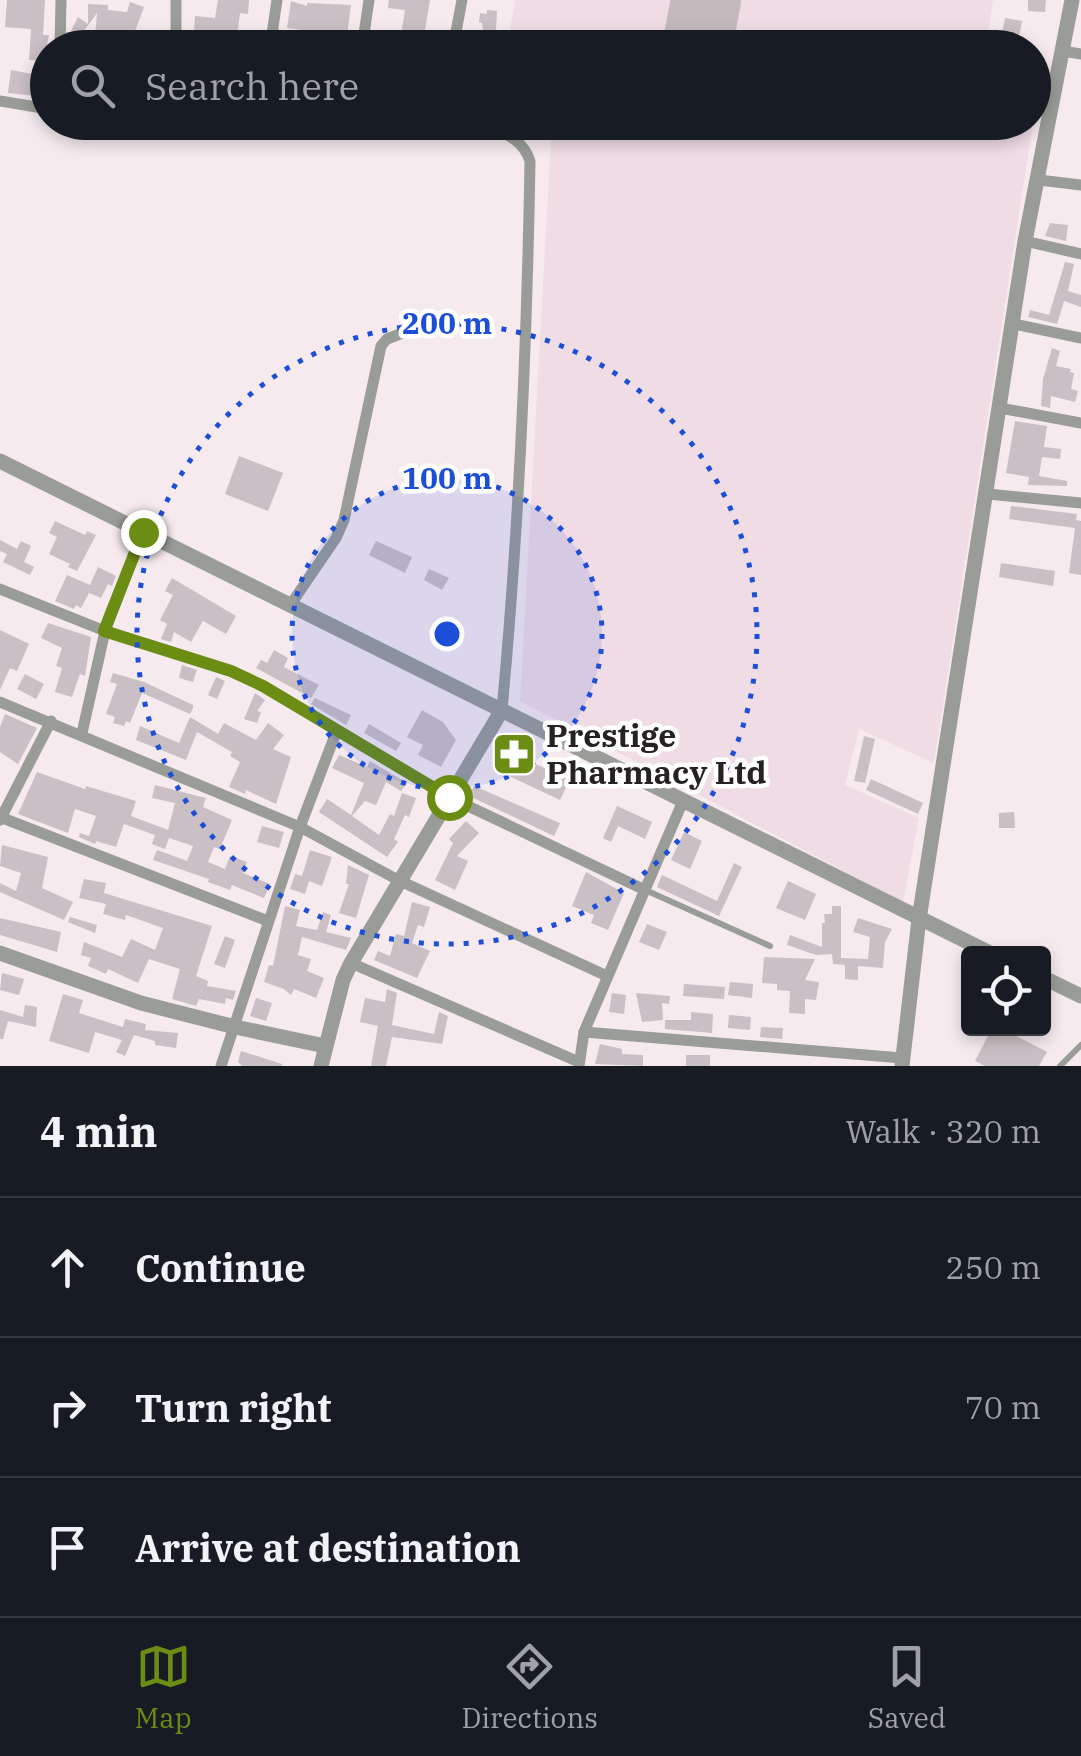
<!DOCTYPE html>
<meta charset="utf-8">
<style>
:root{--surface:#171b24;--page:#242831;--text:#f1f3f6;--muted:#9ea1a6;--line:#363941;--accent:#6b8d13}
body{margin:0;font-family:"IBM Plex Serif",serif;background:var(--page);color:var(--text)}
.controls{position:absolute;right:30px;bottom:30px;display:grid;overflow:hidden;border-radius:10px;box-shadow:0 5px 15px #0003}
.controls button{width:90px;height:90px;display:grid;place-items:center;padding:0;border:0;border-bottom:2px solid var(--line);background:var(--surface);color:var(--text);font:50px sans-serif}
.stop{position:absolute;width:30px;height:30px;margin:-22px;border:8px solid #6b8d13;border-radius:50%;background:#fff}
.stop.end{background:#6b8d13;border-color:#fff;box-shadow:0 2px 10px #0008}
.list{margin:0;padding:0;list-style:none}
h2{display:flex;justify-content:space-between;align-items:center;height:130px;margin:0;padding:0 40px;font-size:42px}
h2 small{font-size:32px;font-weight:400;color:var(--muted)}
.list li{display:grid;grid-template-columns:65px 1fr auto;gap:30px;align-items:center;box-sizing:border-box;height:140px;padding:0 40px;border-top:2px solid var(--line)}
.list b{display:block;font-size:38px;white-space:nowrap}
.list em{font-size:32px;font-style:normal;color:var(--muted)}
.icon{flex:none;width:55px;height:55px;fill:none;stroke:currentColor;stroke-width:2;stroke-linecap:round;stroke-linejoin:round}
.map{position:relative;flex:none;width:1081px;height:1066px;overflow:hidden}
.search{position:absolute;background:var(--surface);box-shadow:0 5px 15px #0003;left:30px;right:30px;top:30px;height:110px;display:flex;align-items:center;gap:25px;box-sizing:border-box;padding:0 35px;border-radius:55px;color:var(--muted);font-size:38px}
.sheet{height:550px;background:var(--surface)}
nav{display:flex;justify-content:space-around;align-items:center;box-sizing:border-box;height:140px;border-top:2px solid var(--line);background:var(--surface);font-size:28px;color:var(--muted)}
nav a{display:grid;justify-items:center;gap:5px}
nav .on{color:var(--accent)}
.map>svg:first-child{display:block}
</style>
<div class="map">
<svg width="1081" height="1066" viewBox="0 0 1081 1066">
<rect width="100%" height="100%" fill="#f6eaef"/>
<g fill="#efdce5">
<polygon points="515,0 993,0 986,47 507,47"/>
<polygon points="552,123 1033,123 934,763 859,729 845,785 919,818 903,902 520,701"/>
</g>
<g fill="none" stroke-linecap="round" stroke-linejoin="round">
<polyline stroke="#c3b9bd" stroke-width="70" points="697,48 706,0"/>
</g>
<g fill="#cabfc4">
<polygon points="7,0 45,0 43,35 49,35 44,61 29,60 31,29 5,27"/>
<polygon points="218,0 249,0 248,14 240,13 236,46 225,45 226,41 198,39 198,32 194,32 195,16 215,18"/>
<polygon points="389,0 430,0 423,42 400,41 405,10 388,8"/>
<polygon points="1028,0 1046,0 1045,12 1028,11"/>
<polygon points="291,1 307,6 307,3 351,5 347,36 287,28"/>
<polygon points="130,2 144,7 129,48 94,48 97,13 78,39 70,33 78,17 88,24 88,4 108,5 108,10 127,12"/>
<polygon points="487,10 497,11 496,30 492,48 482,48 483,29 482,23 479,22 480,13 487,14"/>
<polygon points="1005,18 1022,21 1018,42 1001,39"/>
<polygon points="11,70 48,77 45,97 8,93"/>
<polygon points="1050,223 1068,225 1066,241 1045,236"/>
<polygon points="1065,262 1074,264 1068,291 1081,295 1081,307 1064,301 1057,324 1028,317 1030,310 1049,315"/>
<polygon points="1052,348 1060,351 1056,366 1071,369 1070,372 1074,373 1071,389 1078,391 1075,402 1051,396 1050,408 1041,406 1043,379"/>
<polygon points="1015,421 1047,426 1044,447 1061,449 1060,459 1042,457 1039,476 1067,481 1067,486 1028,485 1029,477 1006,473"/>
<polygon points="239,456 283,473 268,511 225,494"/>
<polygon points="1011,506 1077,514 1076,520 1081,521 1081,575 1069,573 1075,528 1009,519"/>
<polygon points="55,521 85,535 87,531 96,535 77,571 68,567 70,564 49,554 57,537 49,533"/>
<polygon points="0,540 17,549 21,541 31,546 24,562 34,567 30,575 3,562 7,554 0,551"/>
<polygon points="376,541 412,557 405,573 369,555"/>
<polygon points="1001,563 1055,571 1053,586 999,577"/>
<polygon points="98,567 116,576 112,586 108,584 101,598 89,593 81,608 76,605 74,609 55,601 67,575 90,585"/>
<polygon points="429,569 449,578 442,590 424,580"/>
<polygon points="172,578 236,616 226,634 203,621 191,642 174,632 171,642 161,639 167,624 160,620 173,595 165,591"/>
<polygon points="48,623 91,637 85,676 80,674 72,697 55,692 62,668 56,666 62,648 41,638"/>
<polygon points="0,630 29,644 17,671 10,668 0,690"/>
<polygon points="274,650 288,658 284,667 319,685 311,698 256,668 261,660 267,663"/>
<polygon points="182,665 197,670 193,682 179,678"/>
<polygon points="113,673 144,682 193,705 193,708 190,714 142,693 130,723 126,721 124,726 113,723 115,717 106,714 117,684 110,682"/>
<polygon points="25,674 44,684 36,699 17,689"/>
<polygon points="216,677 225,681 217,699 208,695"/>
<polygon points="255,693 265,700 257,711 261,712 257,723 244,719"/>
<polygon points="315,698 351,715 346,725 311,704"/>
<polygon points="422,710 443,722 456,740 441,767 418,755 423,745 407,737"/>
<polygon points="5,714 37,728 18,764 0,752 0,727"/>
<polygon points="190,717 218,734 224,723 256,740 268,723 284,735 273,749 291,757 276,804 246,790 245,794 229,787 240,762 230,756 232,752 197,732 186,760 136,740 140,726 179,743"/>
<polygon points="369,724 401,743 396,751 364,733"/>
<polygon points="864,736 875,739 865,783 854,781"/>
<polygon points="503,750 570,779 560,800 494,769"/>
<polygon points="339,755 367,767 370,761 407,783 401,791 386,782 376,805 365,801 352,816 379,835 390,814 394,816 402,793 416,798 409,817 405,815 394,839 398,842 387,857 319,812 327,799 351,815 364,783 332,768"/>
<polygon points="37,772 85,789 86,786 136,801 131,816 168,830 175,803 152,798 155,785 206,798 203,807 232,820 220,849 214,847 208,862 225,869 230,856 247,862 243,873 270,884 264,898 232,885 230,890 208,882 209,879 153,860 157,850 187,861 193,846 169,838 165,849 152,844 155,835 124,824 116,847 96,841 95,844 79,837 80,833 89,836 96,816 75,809 68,833 18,814"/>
<polygon points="871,779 923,803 918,814 866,790"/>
<polygon points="474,786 560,823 554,836 469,796"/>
<polygon points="617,806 652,822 645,839 618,826 611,842 603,838"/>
<polygon points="1014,812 1015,828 999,828 999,813"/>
<polygon points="466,821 479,833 457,856 468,861 455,890 435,880 453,843 449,839"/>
<polygon points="262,826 284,832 279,848 257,842"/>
<polygon points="684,832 702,841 690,869 671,860"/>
<polygon points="2,845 48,857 42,888 73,902 64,920 0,892 0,883 16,891 21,873 0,866"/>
<polygon points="310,850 332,857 322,886 309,881 305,894 290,889 295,874 302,876"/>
<polygon points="734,863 742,867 719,916 657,887 662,875 717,901"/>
<polygon points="348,865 369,875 356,918 339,913 349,884 346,884"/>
<polygon points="586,872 624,893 608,930 591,923 594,915 572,906"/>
<polygon points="84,879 106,883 104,893 212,926 196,976 208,981 207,986 236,991 233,1000 226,998 225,1004 199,999 196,1006 172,999 180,969 149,959 138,983 108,969 106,974 88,966 91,958 81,955 84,942 122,957 131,939 155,950 163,928 126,915 125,920 103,914 106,904 79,898"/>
<polygon points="788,881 816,894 805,920 776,908"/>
<polygon points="412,902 430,907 424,927 418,925 412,943 430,951 417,978 374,960 378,951 390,956 396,934 404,936"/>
<polygon points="285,906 300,910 296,926 317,930 323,912 331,915 326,932 351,938 346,950 302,937 298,955 311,959 307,971 324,978 316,998 294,989 291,995 284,989 264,982 269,965 273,966"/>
<polygon points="832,906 841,906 841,958 868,959 870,937 853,932 858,918 892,929 885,942 883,968 858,966 858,980 845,979 845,965 833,964 832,954 816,955 787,945 790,935 822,947 822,923 825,923 824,914 832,914"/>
<polygon points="70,917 97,925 95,933 68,922"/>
<polygon points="0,918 61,932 57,952 0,935"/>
<polygon points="647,924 667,932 659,950 639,942"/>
<polygon points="225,936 235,940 225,968 214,964"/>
<polygon points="764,957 815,959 805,980 819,982 816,1000 805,999 805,1014 789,1013 790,991 777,990 777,984 762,983"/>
<polygon points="2,973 24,979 19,995 0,990"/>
<polygon points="730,982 753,984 752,998 728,995"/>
<polygon points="684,984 725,987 724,999 683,996"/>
<polygon points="387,989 397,993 392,1025 434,1034 439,1012 448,1016 442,1044 392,1037 386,1066 371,1066 378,1026 360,1022 365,998 385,1002"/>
<polygon points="612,993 626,995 624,1014 609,1012"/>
<polygon points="636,993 670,996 669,1004 662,1003 663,1020 642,1022"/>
<polygon points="63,994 83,1000 79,1013 123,1027 125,1019 146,1024 145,1030 178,1033 176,1048 155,1045 155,1041 134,1035 125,1056 116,1052 122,1040 95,1032 89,1053 49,1041"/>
<polygon points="256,998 272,1003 266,1021 250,1016"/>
<polygon points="25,1005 37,1007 36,1027 8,1021 3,1039 0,1039 0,1010 23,1017"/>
<polygon points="691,1012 713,1014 712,1033 665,1029 665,1020 691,1020"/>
<polygon points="729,1015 751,1017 750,1030 728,1028"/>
<polygon points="761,1027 783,1028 782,1039 760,1037"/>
<polygon points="992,1028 1001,1028 1047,1052 1039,1066 985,1066 975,1061"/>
<polygon points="600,1044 622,1049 622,1054 643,1055 643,1066 595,1064"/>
<polygon points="241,1051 282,1064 282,1066 242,1066 238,1062"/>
<rect x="686" y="1055" width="24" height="11"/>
</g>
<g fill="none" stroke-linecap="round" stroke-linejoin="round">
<g stroke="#9a9c98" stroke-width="6">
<polyline points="643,889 770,946"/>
<polyline points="1060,1066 1081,1045"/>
</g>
<g stroke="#9a9c98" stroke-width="11">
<polyline points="60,48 61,0"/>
<polyline points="176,48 176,0"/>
<polyline points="270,48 277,0"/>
<polyline points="362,48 369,0"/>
<polyline points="453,48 462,0"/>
<polyline points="1063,51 1081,54"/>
<polyline points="0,101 48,109"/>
<path d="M481,122c20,10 42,16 49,39 -3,183 -11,367 -28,549"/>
<polyline points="1039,180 1081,185"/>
<polyline points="1025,241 1081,254"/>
<polyline points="1014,324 1081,338"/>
<polyline points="1000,408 1081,423"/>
<polyline points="988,494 1081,503"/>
<polyline points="0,589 105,631 231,671 263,686 449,797 643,889"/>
<polyline points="291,604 336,538 344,520 381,346 387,339 421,326"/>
<polyline points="0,702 300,827 398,880 607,976"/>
<polyline points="82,733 105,631 143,532"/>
<polyline points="0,817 268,921"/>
<polyline points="0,820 51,721"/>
<polyline points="351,963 579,1062"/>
<polyline points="584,1032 902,1058"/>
<polyline points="221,1066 300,827 337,730"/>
<polyline points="579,1066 584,1032 683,801"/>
</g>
<g stroke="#9a9c98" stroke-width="15">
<polyline points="0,461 992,954"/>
<polyline points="0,953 141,1003 235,1027 325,1046"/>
<polyline points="1044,978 1081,996"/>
<polyline points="321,1066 343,980 351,963 502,710"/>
<polyline points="902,1066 919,919 1025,241 1072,0"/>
</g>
</g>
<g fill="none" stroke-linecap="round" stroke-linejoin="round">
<polyline stroke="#6b8d13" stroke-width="12" points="143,532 104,631 231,671 263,686 449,797"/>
</g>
<circle cx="447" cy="634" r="155" fill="#1d4ed8" fill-opacity=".12"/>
<g fill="none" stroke="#1d4ed8" stroke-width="5" stroke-dasharray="5 10">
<circle cx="447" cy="634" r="155"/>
<circle cx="447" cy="634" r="310"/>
</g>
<defs>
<g id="pharmacy-square" transform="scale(2.25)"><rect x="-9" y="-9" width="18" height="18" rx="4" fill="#6b8d13" stroke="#fff"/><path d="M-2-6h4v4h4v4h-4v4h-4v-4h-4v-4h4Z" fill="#fff"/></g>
</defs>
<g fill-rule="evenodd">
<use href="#pharmacy-square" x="514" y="754"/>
</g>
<g text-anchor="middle" stroke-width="9" stroke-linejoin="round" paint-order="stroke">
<g font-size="32" font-weight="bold" fill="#262224" stroke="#fff" text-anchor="start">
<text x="546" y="747">Prestige<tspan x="546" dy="37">Pharmacy Ltd</tspan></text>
</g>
</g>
<circle cx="447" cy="634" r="15" fill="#1d4ed8" stroke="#fff" stroke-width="5"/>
<g font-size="30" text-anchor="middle" font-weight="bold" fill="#1d4ed8" stroke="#fff" stroke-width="9" stroke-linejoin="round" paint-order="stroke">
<text x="447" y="334">200 m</text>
<text x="447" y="489">100 m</text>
</g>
</svg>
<div class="controls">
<button><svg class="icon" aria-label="locate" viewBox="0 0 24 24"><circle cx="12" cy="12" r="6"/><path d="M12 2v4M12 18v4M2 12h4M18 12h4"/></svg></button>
</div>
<div class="stop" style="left:449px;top:797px"></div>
<div class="stop end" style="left:143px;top:532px"></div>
<div class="search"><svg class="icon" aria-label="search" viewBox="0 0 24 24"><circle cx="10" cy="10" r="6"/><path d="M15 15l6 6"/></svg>Search here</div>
</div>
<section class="sheet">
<h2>4 min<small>Walk · 320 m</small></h2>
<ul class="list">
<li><svg class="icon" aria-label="ahead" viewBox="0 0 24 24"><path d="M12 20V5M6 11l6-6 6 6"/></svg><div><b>Continue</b></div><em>250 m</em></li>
<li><svg class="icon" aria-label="right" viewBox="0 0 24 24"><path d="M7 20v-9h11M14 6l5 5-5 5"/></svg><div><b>Turn right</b></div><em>70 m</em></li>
<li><svg class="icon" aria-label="arrive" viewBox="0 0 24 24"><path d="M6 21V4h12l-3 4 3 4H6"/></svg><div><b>Arrive at destination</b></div></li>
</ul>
</section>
<nav>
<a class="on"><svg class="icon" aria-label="map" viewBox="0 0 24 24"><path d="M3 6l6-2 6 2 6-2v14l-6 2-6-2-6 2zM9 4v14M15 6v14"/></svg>Map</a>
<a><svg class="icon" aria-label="directions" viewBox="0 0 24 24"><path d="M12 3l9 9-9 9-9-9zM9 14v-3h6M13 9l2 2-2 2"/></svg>Directions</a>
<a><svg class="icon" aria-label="saved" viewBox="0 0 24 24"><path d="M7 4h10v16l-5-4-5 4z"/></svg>Saved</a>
</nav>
